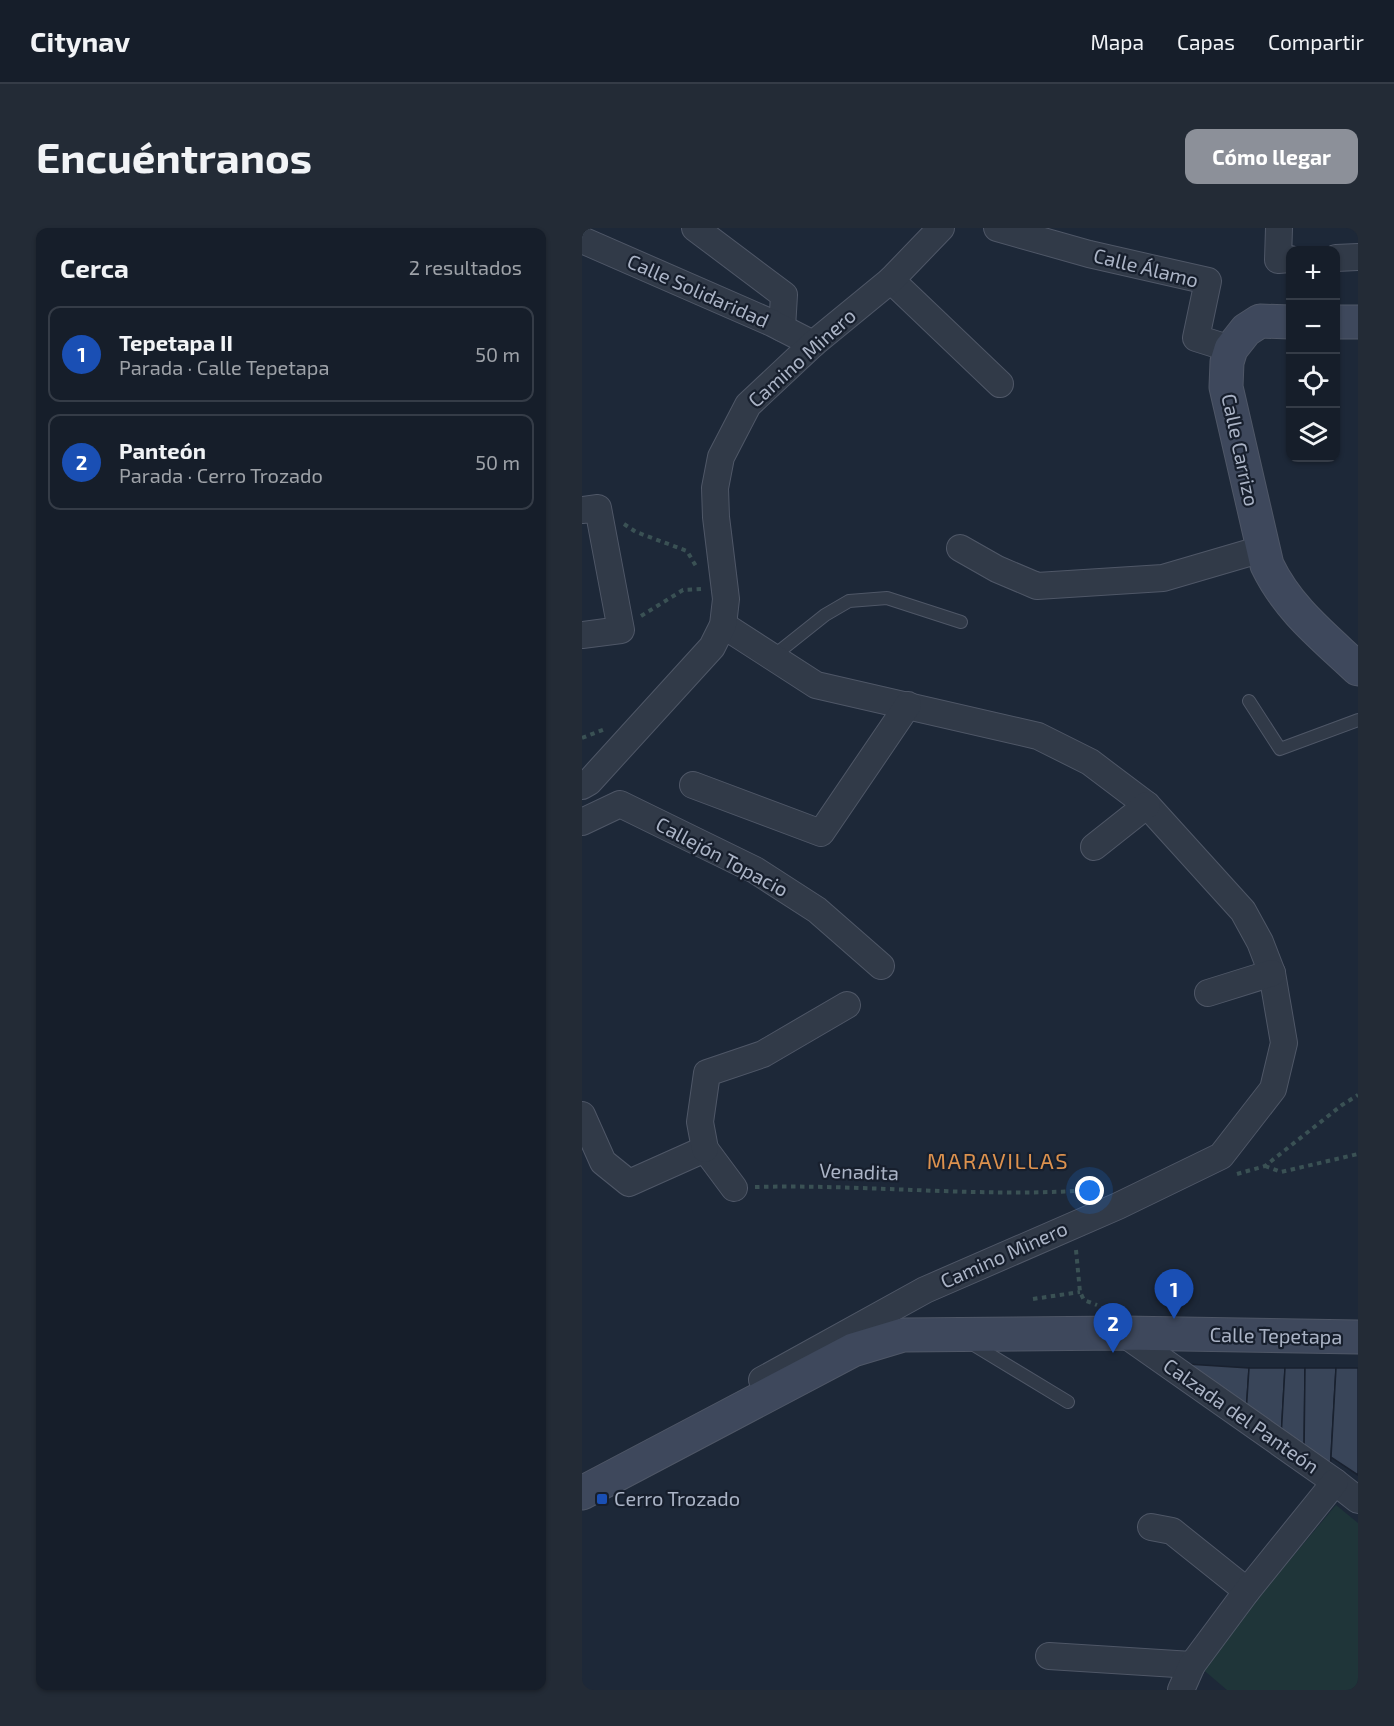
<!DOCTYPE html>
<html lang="es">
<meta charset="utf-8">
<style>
:root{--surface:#161e2a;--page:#232b36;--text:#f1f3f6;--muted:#9ea2a8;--line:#353c47;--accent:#8c9099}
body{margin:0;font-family:"Exo 2",sans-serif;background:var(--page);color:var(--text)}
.controls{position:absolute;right:18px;top:18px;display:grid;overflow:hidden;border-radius:12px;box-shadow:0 2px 4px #0004}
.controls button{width:54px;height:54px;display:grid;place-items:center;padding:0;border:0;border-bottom:2px solid var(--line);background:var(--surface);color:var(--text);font:30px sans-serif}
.you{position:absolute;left:508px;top:963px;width:21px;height:21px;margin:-15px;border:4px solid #fff;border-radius:50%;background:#1a73e8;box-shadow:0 0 0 9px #1a73e833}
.badge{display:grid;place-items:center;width:39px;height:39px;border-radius:50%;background:var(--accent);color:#fff;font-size:20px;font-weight:700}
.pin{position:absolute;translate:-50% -50px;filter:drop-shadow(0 2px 3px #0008)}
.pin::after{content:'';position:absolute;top:32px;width:21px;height:18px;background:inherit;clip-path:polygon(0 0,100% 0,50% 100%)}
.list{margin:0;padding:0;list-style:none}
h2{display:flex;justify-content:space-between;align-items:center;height:78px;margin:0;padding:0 24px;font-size:26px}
h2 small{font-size:20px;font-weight:400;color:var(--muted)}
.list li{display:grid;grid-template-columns:39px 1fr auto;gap:18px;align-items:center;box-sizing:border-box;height:96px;margin:0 12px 12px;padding:0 12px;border:2px solid var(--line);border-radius:12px}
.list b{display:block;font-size:22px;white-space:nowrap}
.list p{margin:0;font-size:20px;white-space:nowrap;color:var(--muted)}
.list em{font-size:20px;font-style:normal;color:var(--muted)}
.icon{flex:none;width:33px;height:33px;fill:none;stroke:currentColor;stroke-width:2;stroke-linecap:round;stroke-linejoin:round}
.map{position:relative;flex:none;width:776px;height:1462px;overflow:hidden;border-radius:12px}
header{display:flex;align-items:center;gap:36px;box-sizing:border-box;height:84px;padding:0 30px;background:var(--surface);border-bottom:2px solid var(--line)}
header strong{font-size:28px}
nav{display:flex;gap:33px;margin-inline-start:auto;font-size:21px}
.intro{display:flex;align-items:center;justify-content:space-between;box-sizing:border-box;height:144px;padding:0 36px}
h1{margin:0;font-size:42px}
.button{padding:15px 27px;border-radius:12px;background:var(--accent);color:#fff;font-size:21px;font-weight:700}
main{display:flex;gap:36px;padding:0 36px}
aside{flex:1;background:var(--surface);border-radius:12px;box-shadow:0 2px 4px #0004}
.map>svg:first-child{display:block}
</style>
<header>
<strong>Citynav</strong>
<nav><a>Mapa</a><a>Capas</a><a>Compartir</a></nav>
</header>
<div class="intro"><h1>Encuéntranos</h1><a class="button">Cómo llegar</a></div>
<main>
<aside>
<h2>Cerca<small>2 resultados</small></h2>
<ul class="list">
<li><span class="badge" style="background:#1a4fb4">1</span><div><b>Tepetapa II</b><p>Parada · Calle Tepetapa</p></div><em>50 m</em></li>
<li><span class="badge" style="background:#1a4fb4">2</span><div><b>Panteón</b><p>Parada · Cerro Trozado</p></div><em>50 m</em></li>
</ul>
</aside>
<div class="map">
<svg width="776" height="1462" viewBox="0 0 776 1462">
<rect width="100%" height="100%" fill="#1d2838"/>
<polygon fill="#1f3539" points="754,1277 776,1295 776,1462 645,1462 618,1439"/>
<g fill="#394559" stroke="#19212f" stroke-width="1.5">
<polygon points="605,1136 667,1140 664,1186"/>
<polygon points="667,1140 703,1140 699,1210 664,1186"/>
<polygon points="703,1140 723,1140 722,1226 699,1210"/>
<polygon points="723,1140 754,1140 748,1244 722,1226"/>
<polygon points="754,1140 776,1140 776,1247 749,1229"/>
</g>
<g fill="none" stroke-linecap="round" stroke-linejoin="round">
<g stroke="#4f5767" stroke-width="14">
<g id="lane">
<polyline points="189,430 243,387 267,373 305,370 379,394"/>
<polyline points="667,473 698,521 776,492"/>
<polyline points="387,1114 486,1174"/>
</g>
</g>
<g stroke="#4f5767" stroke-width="28">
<g id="street">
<polyline points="113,0 202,67 200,100"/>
<polyline points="415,0 507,26 626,53 614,110 649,121"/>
<polyline points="697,0 696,32 708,31"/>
<polyline points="0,12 190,95 231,116"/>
<polyline points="754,30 776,29"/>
<polyline points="309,52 418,156"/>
<polyline points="0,282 16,280 39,402 0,407"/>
<polyline points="378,320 415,341 455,358 581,350 680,321"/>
<polyline points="141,397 234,457 456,508 508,534 565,577 661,683 678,714 690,745 702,815 691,861 639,928 536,978 343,1062 180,1152"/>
<polyline points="111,557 239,605 326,477"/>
<polyline points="0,558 7,554 130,419 141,397 144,371 134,289 133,260 139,229 166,177 231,116 309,52 359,0"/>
<polyline points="0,594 38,576 173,642 235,682 299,738"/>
<polyline points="512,619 565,577"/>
<polyline points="626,765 690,745"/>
<polyline points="0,887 21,934 47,955 123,921 152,960"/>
<polyline points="123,921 118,894 125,845 181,826 265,777"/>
<polyline points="541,1105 753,1254 776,1272"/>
<polyline points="569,1299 590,1303 665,1363"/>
<polyline points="467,1428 610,1437"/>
<polyline points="599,1462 610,1437 665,1363 753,1254"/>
</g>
</g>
<g stroke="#4f5767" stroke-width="35">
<g id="secondary">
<path d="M708,94l-30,-1 -14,9 -15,19 -4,13 -1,25 41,178c21,44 56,71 91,104"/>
<polyline points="754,94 776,94"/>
<polyline points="0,1265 271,1122 321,1107 541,1105 776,1109"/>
</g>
</g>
<g stroke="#3a5154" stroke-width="4" stroke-dasharray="4.5 4.5" stroke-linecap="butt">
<polyline points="42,296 54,304 105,323 115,340"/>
<polyline points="59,388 101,362 119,361"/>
<polyline points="0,510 23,501"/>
<polyline points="683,938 699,944 776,926"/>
<polyline points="655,946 683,938 760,877 776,867"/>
<path d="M173,959c112,-3 225,11 337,3"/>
<polyline points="494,1022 498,1064 502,1072 515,1077"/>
<polyline points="451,1071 498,1064"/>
</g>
<use href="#lane" stroke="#313a48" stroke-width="12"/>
<use href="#street" stroke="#313a48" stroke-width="26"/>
<use href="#secondary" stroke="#3e485c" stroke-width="33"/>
</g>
<rect fill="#1a4fb4" stroke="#171f2d" stroke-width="2" x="14" y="1265" width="12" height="12" rx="3"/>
<g text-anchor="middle" stroke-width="4.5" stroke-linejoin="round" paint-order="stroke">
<g font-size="20" fill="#abb4c6" stroke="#171f2d">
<text transform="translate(564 40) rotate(14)" y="7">Calle Álamo</text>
<text transform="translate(116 63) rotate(24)" y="7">Calle Solidaridad</text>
<text transform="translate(220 130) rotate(-42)" y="7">Camino Minero</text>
<text transform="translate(658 222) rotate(78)" y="7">Calle Carrizo</text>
<text transform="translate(140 629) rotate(28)" y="7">Callejón Topacio</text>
<text transform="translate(277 944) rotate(2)" y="7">Venadita</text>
<text transform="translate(422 1027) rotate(-24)" y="7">Camino Minero</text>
<text transform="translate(694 1108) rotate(1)" y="7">Calle Tepetapa</text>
<text transform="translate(659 1188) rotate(35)" y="7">Calzada del Panteón</text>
</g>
<g font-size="20" fill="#abb4c6" stroke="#171f2d" text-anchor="start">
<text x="32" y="1278">Cerro Trozado</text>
</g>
<g font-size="22" letter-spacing="1.5" fill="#dd924e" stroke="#171f2d">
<text x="416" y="941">MARAVILLAS</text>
</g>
</g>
</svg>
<div class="controls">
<button>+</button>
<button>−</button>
<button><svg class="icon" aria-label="locate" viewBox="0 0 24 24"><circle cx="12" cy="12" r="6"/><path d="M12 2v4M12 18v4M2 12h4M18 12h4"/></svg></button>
<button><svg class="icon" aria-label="layers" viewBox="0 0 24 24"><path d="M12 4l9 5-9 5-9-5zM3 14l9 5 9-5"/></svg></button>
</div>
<div class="you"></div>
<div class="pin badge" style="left:592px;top:1091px;background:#1a4fb4">1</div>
<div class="pin badge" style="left:531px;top:1125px;background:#1a4fb4">2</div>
</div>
</main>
